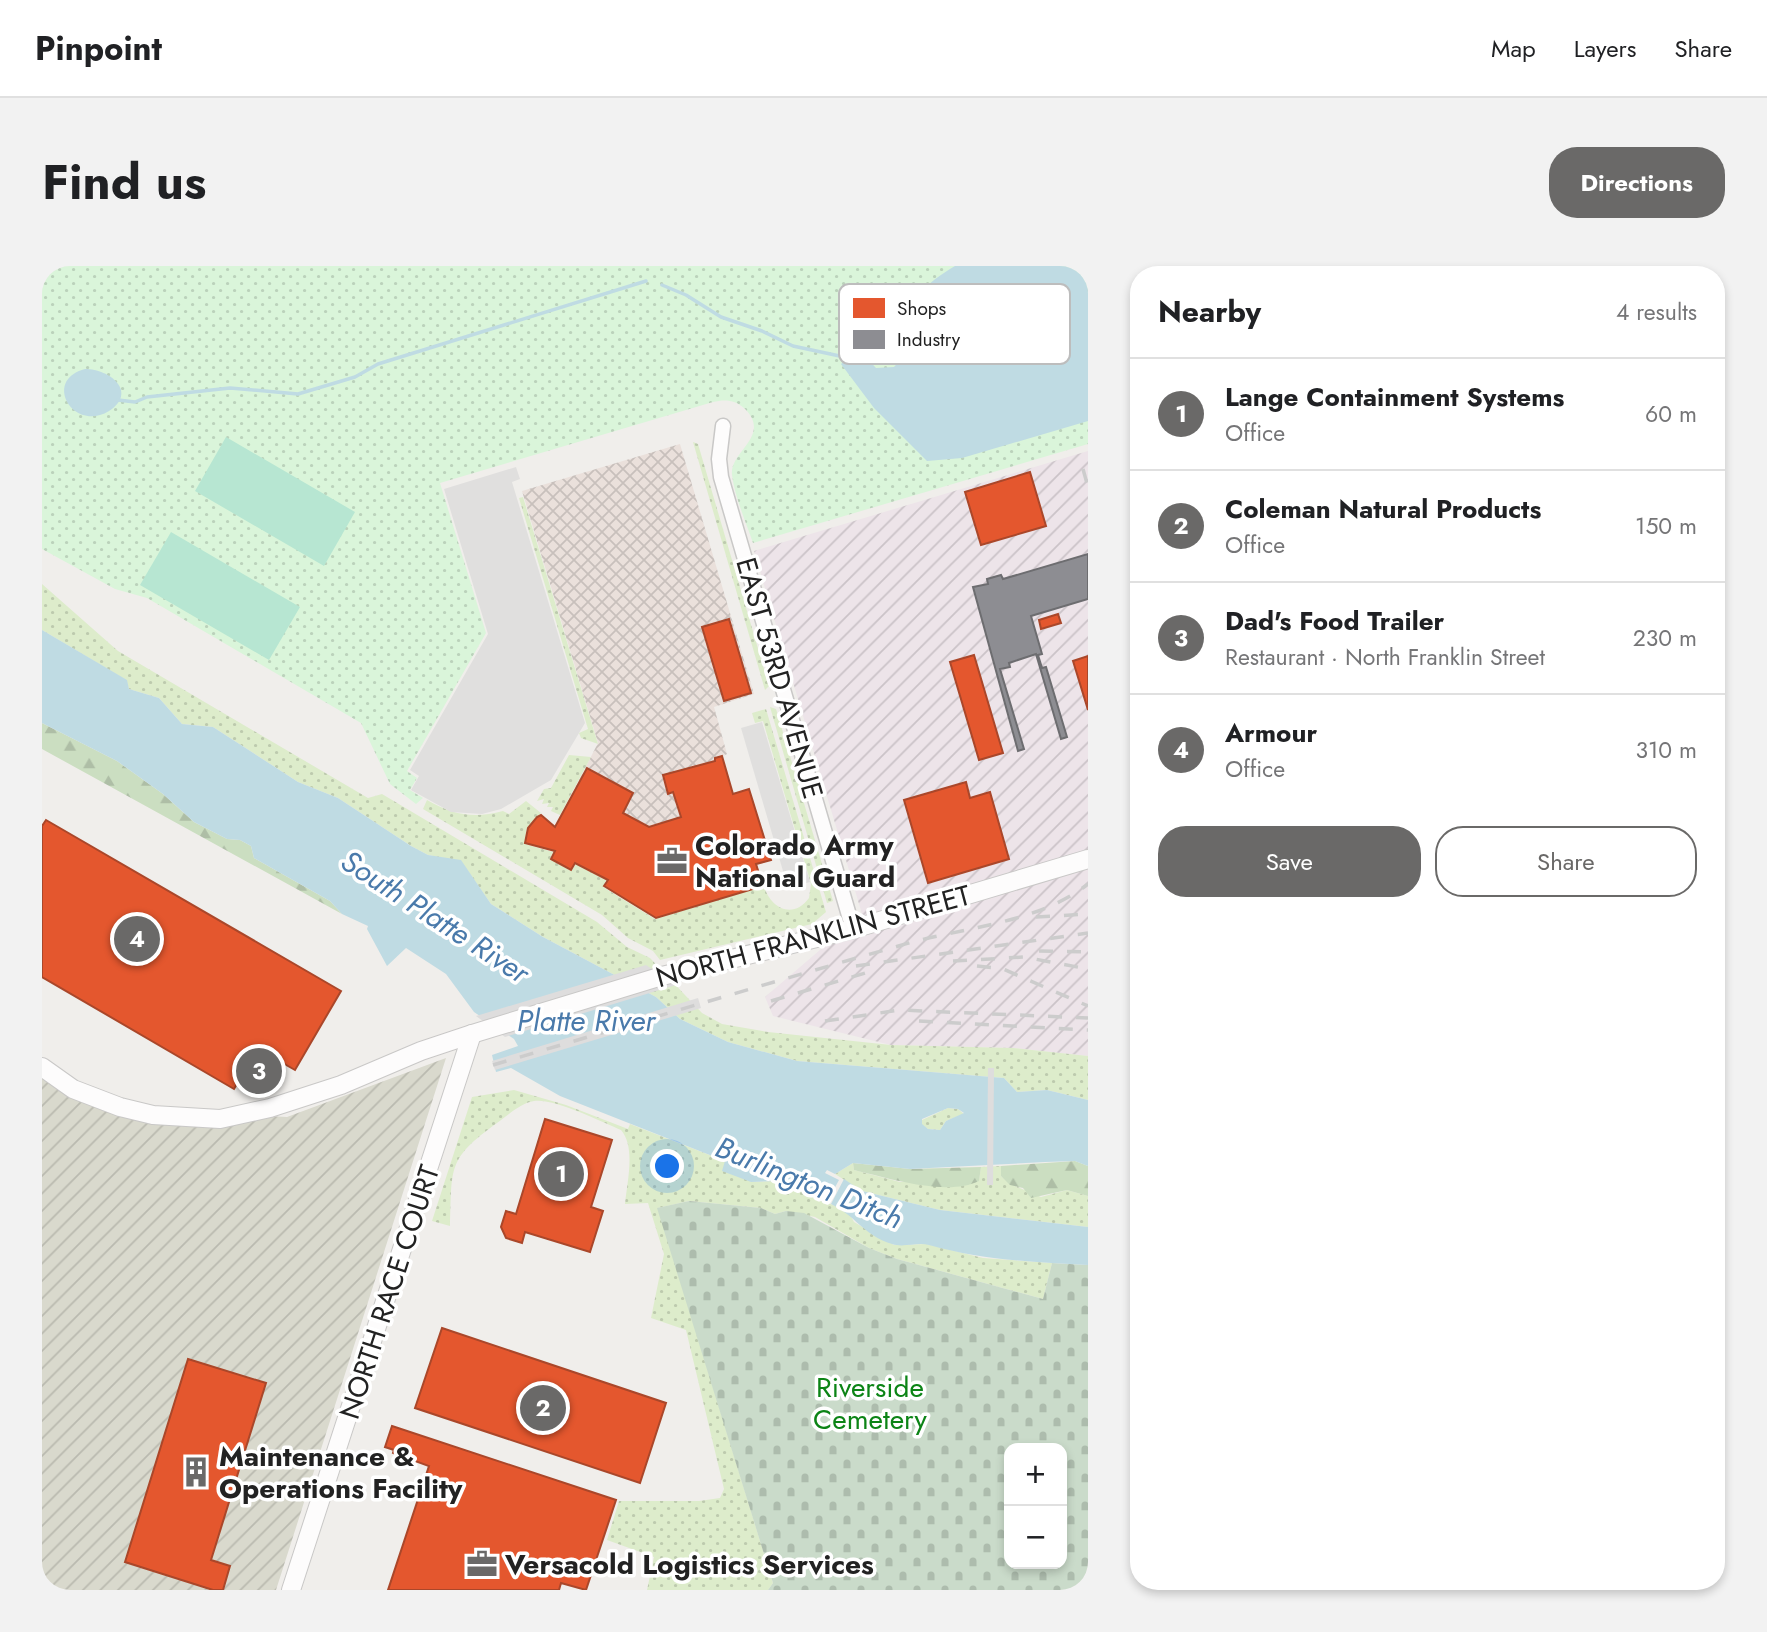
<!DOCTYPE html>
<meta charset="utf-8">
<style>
:root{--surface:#fff;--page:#f2f2f2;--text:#202124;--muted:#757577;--line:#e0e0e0;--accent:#6a6968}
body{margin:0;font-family:Jost,sans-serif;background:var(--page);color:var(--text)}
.controls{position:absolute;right:21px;bottom:21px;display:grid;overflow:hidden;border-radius:14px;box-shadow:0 4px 10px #0003}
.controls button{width:63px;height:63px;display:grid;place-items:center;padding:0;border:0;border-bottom:2px solid var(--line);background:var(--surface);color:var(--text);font:35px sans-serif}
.you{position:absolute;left:626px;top:901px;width:24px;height:24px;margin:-18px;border:5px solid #fff;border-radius:50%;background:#1a73e8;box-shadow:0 0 0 10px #1a73e833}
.badge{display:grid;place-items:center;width:46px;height:46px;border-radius:50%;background:var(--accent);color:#fff;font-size:23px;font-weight:700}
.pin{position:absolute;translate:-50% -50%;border:4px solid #fff;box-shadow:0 2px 7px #0006}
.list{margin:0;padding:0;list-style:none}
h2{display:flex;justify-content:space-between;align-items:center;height:91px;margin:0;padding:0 28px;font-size:30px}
h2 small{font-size:23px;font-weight:400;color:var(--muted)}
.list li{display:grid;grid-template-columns:46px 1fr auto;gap:21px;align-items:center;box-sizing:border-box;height:112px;padding:0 28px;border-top:2px solid var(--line)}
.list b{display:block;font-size:26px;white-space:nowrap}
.list p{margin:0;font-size:23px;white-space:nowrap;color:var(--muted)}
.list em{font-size:23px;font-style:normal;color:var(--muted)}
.actions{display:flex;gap:14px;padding:21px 28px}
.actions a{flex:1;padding:16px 0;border:2px solid var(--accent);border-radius:28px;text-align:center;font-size:24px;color:var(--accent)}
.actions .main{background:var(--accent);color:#fff}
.map{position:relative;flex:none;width:1046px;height:1324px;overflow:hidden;border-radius:28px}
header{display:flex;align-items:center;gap:42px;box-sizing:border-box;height:98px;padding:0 35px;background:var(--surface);border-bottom:2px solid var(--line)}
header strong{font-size:33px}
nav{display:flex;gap:38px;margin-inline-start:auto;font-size:24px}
.intro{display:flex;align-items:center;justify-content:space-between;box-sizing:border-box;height:168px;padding:0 42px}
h1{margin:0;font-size:49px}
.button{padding:18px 32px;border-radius:28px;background:var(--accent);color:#fff;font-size:24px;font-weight:700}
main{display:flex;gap:42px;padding:0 42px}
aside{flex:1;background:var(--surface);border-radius:28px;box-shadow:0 4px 10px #0003}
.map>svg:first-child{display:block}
</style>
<header>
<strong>Pinpoint</strong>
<nav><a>Map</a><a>Layers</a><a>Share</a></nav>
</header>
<div class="intro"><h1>Find us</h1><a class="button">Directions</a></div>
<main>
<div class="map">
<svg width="1046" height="1324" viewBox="0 0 1046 1324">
<defs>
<pattern id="industrial-furrows" width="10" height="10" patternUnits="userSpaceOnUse" patternTransform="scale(1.75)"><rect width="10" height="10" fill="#ede4e9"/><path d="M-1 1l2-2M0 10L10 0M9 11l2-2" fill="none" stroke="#cbc3c8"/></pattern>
<pattern id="military-cross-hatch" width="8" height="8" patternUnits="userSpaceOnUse" patternTransform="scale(1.75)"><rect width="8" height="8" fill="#eae0db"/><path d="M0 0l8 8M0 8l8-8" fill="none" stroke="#c8c0bc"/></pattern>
<pattern id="construction-furrows" width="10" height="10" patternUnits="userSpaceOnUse" patternTransform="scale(1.75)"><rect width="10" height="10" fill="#d9d9cd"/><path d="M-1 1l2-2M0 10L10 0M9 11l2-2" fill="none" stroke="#babab0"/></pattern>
<pattern id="grass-dots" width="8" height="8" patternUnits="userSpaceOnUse" patternTransform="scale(1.75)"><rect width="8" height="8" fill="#ddeccb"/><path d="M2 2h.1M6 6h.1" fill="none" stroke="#bdcaae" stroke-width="1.8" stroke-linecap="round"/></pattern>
<pattern id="forest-firs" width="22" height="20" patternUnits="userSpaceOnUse" patternTransform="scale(1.75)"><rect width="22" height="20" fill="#cbdec1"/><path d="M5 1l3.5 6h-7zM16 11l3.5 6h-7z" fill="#aebea6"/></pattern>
<pattern id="cemetery-stones" width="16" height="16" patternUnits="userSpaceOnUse" patternTransform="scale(1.75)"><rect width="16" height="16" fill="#cadbca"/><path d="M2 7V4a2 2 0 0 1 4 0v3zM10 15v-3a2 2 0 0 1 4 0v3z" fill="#adbcad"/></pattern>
<pattern id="park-dots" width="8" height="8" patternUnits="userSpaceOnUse" patternTransform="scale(1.75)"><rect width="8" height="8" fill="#daf5da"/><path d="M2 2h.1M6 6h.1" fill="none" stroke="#bbd2bb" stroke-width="1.8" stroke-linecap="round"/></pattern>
</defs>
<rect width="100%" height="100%" fill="#f0eeeb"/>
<polygon fill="url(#industrial-furrows)" points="1046,185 1046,790 971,782 849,779 731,750 723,731 820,648 712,285"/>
<polygon fill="url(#military-cross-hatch)" points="638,178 712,428 672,441 685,488 680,491 691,527 707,523 729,594 715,599 721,620 614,652 562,620 565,613 533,597 529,604 509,593 512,585 483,577 486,562 495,551 499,549 513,561 556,477 480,225"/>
<polygon fill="url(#construction-furrows)" points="404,792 234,1324 0,1324 0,804 49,840 245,851"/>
<g fill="url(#grass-dots)">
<polygon points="651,176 656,178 727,420 723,424"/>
<polygon points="481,231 556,478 539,472 537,467 546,463 477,232"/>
<polygon points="0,318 76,385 326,532 340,528 555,656 585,681 608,692 660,747 680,758 726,766 849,779 971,782 1046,790 1046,834 1005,824 975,826 962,812 755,795 686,776 638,753 614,731 501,671 449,638 419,595 386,589 369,580 296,532 256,516 171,461 140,458 117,432 87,423 84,414 0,364"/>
<polygon points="728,441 734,443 791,635 785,637"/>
<path d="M724,443l60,203 -14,12 -152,36 -7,-9 -25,-13 -26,-23 -179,-106 4,-9c26,15 47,19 76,11l6,3 17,-13 15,12 -14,15 -2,16 28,8 -3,7 21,12 5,-7 30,16 -3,7 52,32 109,-33c6,22 29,34 45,12l2,-14 -48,-163 -8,2 -3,-10z"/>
<polygon points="527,489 549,491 518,549 509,545 511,541 505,541 507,537 500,538 502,533 495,535 502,523 509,522"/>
<path d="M472,824l52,15 62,24 2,-5 95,37 26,21 27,-1 71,31 5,10 40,23 33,-1 56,14 69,5 -9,36 -146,-40 -28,-11 -54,-31 -29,-6 -11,3 -14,-6 -72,-7 -31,7 115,375 -5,7h-121l7,-33 -47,-17 12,-39h80l21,-3 4,-9 -38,-159 -35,-12 13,-64 -16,-51 -23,1c2,-21 11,-57 -4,-74 -19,-8 -67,-32 -87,-29 -13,2 -26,14 -37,22 -50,36 -45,44 -47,103l-18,-5 40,-124z"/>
<polygon points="906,842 916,843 922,848 904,855 898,864 886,863 880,859 880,854"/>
<path d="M811,897l1,7 46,12 79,-2 2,-13 20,-1v10c11,11 26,14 40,21l26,-7 21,6v31l-148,-17 -78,-19 -27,-17z"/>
</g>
<g fill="url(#forest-firs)">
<polygon points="0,457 75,495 121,528 152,556 185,573 198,574 209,580 212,592 288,635 300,648 0,483"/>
<polygon points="1033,895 1046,900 1046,930 1025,924 989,932 981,922 968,919 959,910 959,900"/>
<path d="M811,897l57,6 71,-2 -2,14c-32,16 -91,-3 -125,-11z"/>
</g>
<path fill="url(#cemetery-stones)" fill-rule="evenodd" d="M647,935l72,7 14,6 11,-3 18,2 65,35 28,11 146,40 9,-36 36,2v325h-320l5,-7 -116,-375zM967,1182h53v116h-53z"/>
<path fill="url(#park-dots)" d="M0,0h1046v178l-335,99c-7,-21 -18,-45 -21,-68 -3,-24 41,-39 12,-67 -9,-8 -19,-9 -31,-6l-273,81 46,150 -79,138 10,7 -7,12 13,8 -7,6 -26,-20 -29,-61 -214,-125 -32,-9 -73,-40z"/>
<g fill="#b7e6d2">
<polygon points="184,171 313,246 282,300 153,225"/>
<polygon points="129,266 258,341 227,394 98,319"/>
</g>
<g fill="#e0dfde">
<polygon points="474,201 478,213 470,216 543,457 509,514 459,543 440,548 409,546 369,524 377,510 368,504 446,368 402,223"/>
<polygon points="720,456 768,616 746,622 699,462"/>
</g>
<g fill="#bfdbe3" fill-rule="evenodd">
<path d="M913,0h133v155l-126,37 -35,3 -53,-53 -33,-44 18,-14 17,18 18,-1c34,-34 11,-39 25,-69 6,-14 23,-24 36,-32z"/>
<path d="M43,103c25,0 53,23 24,42 -36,22 -67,-31 -24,-42z"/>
<path d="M0,364l85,50 2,9 30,9 23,26 31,3 85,55 40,16 73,48 17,9 33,5 30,44 52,33 113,60 24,22 48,23 69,19 207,17 13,14 30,-2 41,10v66l-13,-5 -30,1 -135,7 -57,-6 -18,11 -8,-4 -2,3 14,7 -12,22 -49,-21 -27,1 -29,-11 3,-10 -165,-65 -49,-28 -15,4 -4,-17 26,-9 -4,-7 -40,-27 -28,-38 -40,-26 -19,18 -20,-37 1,-3 -26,-12 -12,-13 -76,-43 -3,-12 -11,-6 -13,-1 -33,-17 -31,-28 -46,-33 -75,-38zM906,842l10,1 6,4 -18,8 -6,9 -12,-1 -6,-5v-5z"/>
<path d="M802,913l18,12 78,19 148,17v38c-55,-3 -106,-5 -159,-20 -12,-3 -26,3 -37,-1 -29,-9 -37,-29 -61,-40z"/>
</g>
<g fill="#dedddd">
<polygon points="604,699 634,719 463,771 434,750"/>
<polygon points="656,732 659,742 453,804 450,795"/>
<polygon points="946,802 952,802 951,919 945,919"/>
</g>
<g fill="#e4572e" stroke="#aa472a" stroke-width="2">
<polygon points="988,206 1004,260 939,279 923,226"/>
<polygon points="1016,348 1019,357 999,363 997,354"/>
<polygon points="687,353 709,427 682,435 660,361"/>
<polygon points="932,389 961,487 937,494 908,396"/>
<polygon points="1046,390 1046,444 1031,395"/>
<polygon points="680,490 691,528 707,523 729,594 714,598 721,620 614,652 562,620 566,614 533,597 529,604 509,593 513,585 483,577 486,562 495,551 499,549 513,561 545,502 591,527 581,547 607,561 639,551 631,526 626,528 621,509 673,495 673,492"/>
<polygon points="924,516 928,532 948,526 967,593 886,617 862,534"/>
<polygon points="4,554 299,725 253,804 216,783 192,823 0,711 0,560"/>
<polygon points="503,853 570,874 549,941 561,945 548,986 483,966 480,977 464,972 459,961 464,945 474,948"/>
<polygon points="400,1062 624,1137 598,1217 373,1142"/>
<polygon points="146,1093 224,1117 169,1294 188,1300 181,1324 171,1324 83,1296"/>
<polygon points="350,1160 574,1234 544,1324 519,1317 517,1324 346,1324 387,1200 351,1187 352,1184 343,1181"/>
</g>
<polygon fill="#8d8d92" stroke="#6d6d70" stroke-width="2" points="1046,288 1046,333 989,350 1000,388 996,389 1000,402 1004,401 1025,471 1019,473 994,388 967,397 968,401 958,403 982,483 976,485 931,321 946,318 945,313 959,309 961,313"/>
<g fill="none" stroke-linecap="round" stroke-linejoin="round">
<g stroke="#bfdbe3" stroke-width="3.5">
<polyline points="620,19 644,29 679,51 720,65 751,80 807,92"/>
<polyline points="76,134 93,136 105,131 188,122 256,128 313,111 336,98 604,15"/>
</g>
<g stroke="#c9c8c7" stroke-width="17">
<polyline id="minor" points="681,160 677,193 679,211 811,663"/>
</g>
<g stroke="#c9c8c7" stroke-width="20">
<g id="tertiary">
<polyline points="0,801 31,823 78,841 111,849 178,853 228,842 299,819 379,785 430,768 620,710 811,663 1046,593"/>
<polyline points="249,1324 430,768"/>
</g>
</g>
<use href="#minor" stroke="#fdfcfc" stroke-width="14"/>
<use href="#tertiary" stroke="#fdfcfc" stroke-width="18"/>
<g stroke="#ccc" stroke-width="3.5" stroke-dasharray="14 14" stroke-linecap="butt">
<polyline points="1041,203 1046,221"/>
<polyline points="994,651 1046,648"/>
<polyline points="997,685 1046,686"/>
<polyline points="911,695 982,691 1046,703"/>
<polyline points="814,700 1046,667"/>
<polyline points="935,700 961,703 1046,740"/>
<polyline points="729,735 830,705"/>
<polyline points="783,755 858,744 1046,752"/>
<polyline points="877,755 1046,764"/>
<path d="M451,799c136,-40 272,-81 409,-120 61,-18 135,-21 186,-61"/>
</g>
</g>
<defs>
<g id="office-bare" transform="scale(2.415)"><path d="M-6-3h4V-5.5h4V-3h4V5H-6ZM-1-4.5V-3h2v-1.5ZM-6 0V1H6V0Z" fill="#6a6968" stroke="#fff" stroke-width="2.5" paint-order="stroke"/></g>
<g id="building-bare" transform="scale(2.415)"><path d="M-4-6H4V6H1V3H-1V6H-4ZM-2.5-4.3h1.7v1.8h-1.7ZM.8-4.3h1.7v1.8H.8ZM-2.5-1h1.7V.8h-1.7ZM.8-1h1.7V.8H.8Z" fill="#6a6968" stroke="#fff" stroke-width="2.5" paint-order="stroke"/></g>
</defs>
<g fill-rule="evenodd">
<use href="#office-bare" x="630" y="595"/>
<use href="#building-bare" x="154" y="1206"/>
<use href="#office-bare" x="440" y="1298"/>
</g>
<g text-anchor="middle" stroke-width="7" stroke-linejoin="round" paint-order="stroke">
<g font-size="28" fill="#222" stroke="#fff">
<text transform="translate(738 412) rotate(74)" y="10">EAST 53RD AVENUE</text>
<text transform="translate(771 670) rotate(-15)" y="10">NORTH FRANKLIN STREET</text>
<text transform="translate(347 1026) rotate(-72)" y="10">NORTH RACE COURT</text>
</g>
<g font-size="28" font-weight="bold" fill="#222" stroke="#fff" text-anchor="start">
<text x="653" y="589">Colorado Army<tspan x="653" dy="32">National Guard</tspan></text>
<text x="177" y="1200">Maintenance &amp;<tspan x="177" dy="32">Operations Facility</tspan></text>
<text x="463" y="1308">Versacold Logistics Services</text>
</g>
<g font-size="28" fill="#0c8416" stroke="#fff">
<text x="828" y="1131">Riverside<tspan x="828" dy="32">Cemetery</tspan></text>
</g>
<g font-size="30" font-style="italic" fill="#4a7aab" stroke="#fff">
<text transform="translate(393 651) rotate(33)" y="10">South Platte River</text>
<text x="544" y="765">Platte River</text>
<text transform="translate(767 917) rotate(22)" y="10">Burlington Ditch</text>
</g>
</g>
<rect x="797" y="18" width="231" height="80" rx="10" fill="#fff" stroke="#bdbdbd" stroke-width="2"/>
<rect x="811" y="32" width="32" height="20" fill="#e4572e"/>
<rect x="811" y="64" width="32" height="19" fill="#8d8d92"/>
<g font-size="19" fill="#222">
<text x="855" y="49">Shops</text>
<text x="855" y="80">Industry</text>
</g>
</svg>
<div class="controls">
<button>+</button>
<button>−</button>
</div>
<div class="you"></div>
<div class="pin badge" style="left:519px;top:908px">1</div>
<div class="pin badge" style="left:501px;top:1142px">2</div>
<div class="pin badge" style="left:217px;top:805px">3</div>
<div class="pin badge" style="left:95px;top:673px">4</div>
</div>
<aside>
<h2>Nearby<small>4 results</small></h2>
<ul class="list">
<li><span class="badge">1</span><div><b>Lange Containment Systems</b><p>Office</p></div><em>60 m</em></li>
<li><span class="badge">2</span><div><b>Coleman Natural Products</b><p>Office</p></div><em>150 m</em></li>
<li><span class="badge">3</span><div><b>Dad's Food Trailer</b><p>Restaurant · North Franklin Street</p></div><em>230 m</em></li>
<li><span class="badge">4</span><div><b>Armour</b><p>Office</p></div><em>310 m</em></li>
</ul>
<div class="actions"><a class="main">Save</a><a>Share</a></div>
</aside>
</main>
